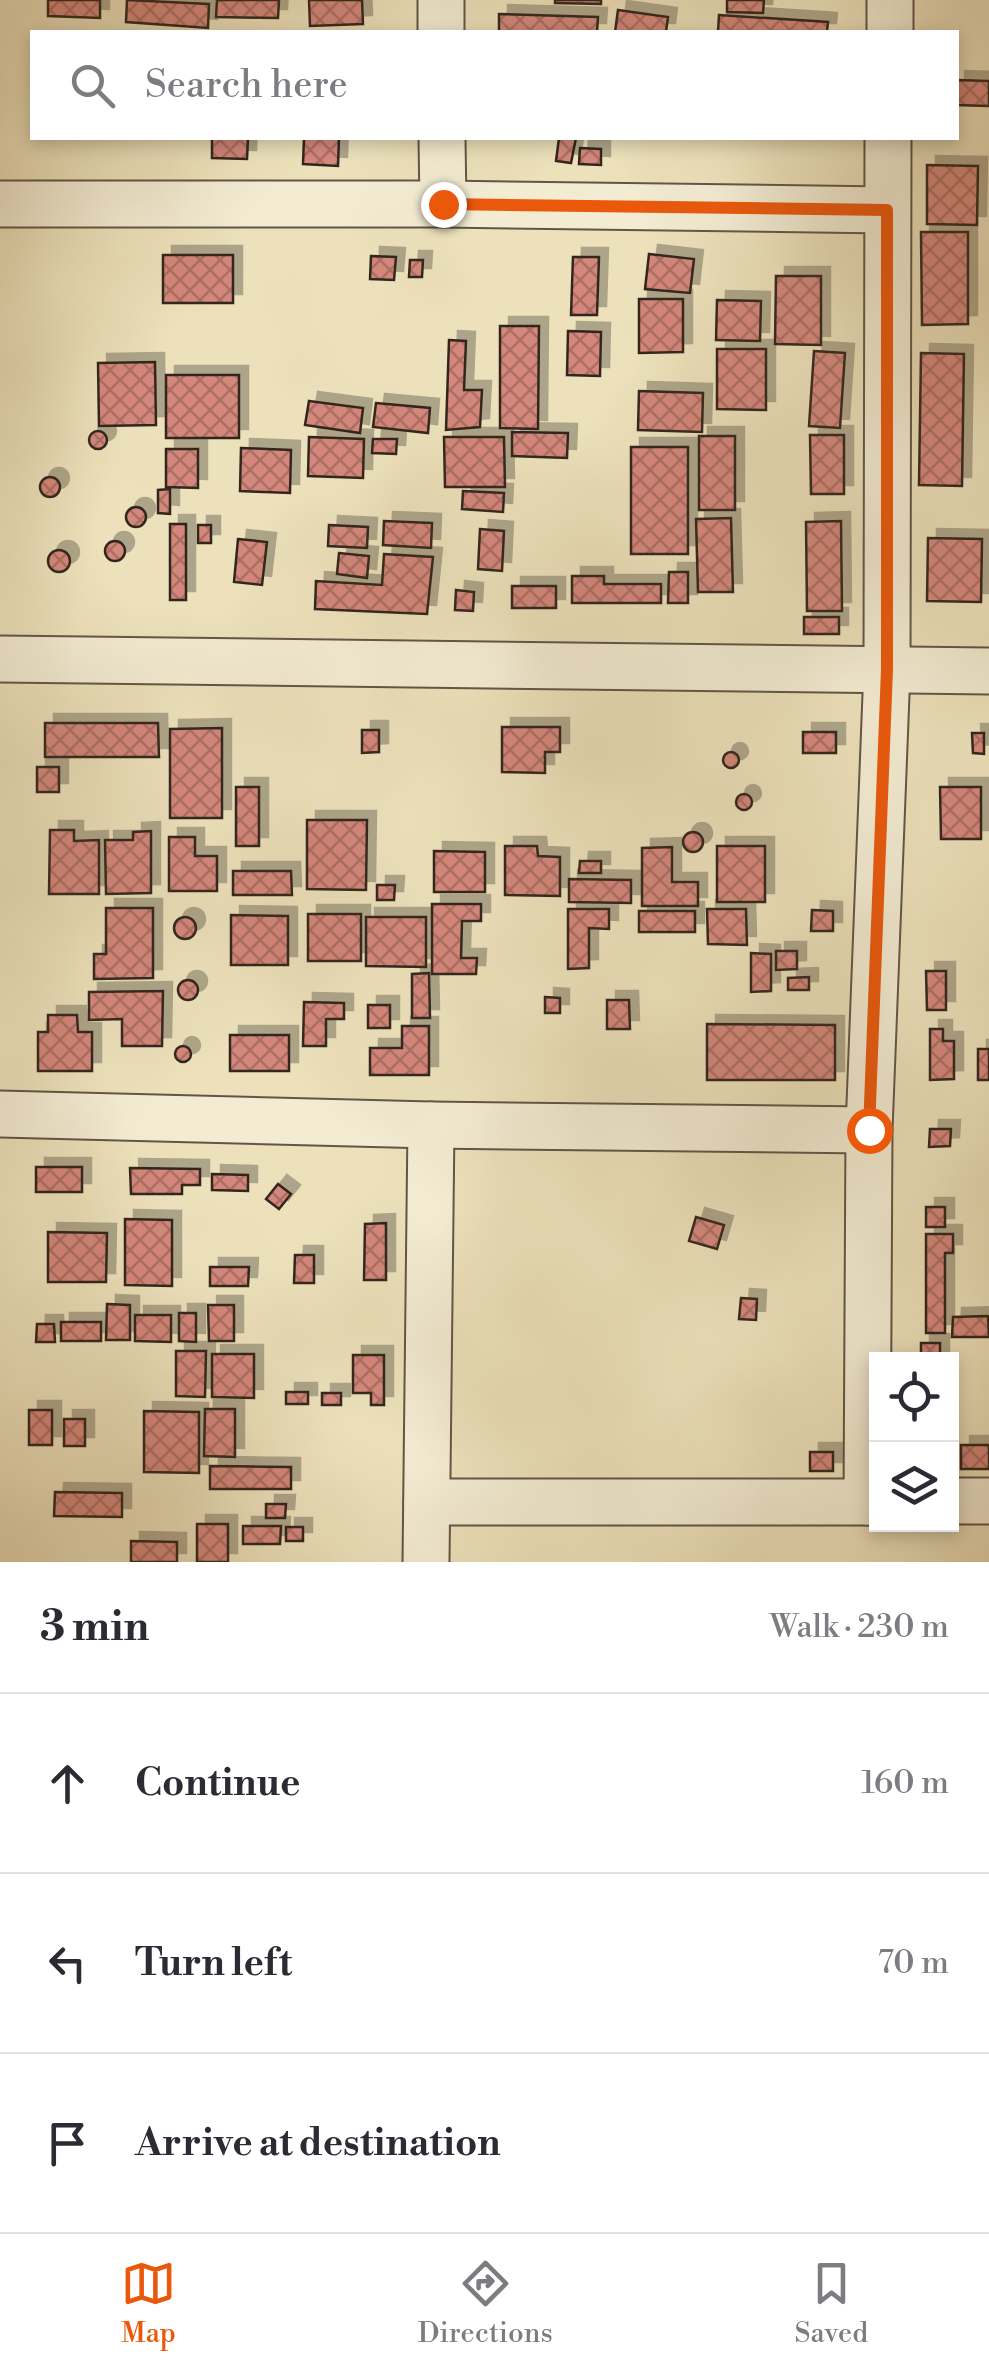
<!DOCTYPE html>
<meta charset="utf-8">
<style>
:root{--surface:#fff;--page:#f7f7f7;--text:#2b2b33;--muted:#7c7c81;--line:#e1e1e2;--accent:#ea580c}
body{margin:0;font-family:"Libre Bodoni",serif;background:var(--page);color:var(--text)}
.controls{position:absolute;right:30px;bottom:30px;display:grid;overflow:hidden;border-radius:0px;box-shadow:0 5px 15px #0003}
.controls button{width:90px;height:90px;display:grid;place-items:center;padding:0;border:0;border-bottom:2px solid var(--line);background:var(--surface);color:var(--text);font:50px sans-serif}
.stop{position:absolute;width:30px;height:30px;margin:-22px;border:8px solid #ea580c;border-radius:50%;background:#fff}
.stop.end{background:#ea580c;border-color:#fff;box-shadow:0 2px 10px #0008}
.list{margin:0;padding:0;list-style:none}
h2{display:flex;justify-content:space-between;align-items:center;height:130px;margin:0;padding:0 40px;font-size:42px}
h2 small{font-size:32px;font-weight:400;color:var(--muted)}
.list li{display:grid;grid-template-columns:65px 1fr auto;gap:30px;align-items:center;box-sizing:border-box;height:180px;padding:0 40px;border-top:2px solid var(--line)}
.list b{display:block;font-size:38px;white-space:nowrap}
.list em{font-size:32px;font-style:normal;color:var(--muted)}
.icon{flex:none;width:55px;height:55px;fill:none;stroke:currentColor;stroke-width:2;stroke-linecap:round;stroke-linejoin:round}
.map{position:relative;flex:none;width:989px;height:1562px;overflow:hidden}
.search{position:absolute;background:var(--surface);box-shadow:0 5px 15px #0003;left:30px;right:30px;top:30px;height:110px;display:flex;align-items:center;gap:25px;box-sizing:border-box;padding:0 35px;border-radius:0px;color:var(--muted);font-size:38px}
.sheet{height:670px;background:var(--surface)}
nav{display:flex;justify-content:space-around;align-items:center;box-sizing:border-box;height:140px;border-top:2px solid var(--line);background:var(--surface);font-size:28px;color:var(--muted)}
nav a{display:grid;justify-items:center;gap:5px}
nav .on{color:var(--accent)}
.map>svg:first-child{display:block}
</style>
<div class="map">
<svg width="989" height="1562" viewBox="0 0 989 1562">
<defs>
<pattern id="building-cross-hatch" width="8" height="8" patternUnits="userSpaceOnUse" patternTransform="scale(2.5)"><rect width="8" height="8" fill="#d4877b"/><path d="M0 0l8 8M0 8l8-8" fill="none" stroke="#ad6e64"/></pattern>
<filter id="shadow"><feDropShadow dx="9" dy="-9" stdDeviation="0" flood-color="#0004"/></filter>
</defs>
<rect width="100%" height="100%" fill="#ece1bb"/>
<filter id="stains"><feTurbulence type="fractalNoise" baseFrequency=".002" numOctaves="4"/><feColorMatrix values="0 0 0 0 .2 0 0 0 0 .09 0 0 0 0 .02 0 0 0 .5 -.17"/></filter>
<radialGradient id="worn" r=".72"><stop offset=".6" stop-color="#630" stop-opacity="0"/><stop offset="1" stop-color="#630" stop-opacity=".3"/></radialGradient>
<g fill="url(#building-cross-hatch)" stroke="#33271f" stroke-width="2.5" filter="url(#shadow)">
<polygon points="48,0 100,0 100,18 48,16"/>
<polygon points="127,0 209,4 208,28 126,22"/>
<polygon points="217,0 279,0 278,18 216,17"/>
<polygon points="309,0 362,0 363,24 310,26"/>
<polygon points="555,0 601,0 601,4 555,3"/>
<polygon points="727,0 764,0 763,13 727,12"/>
<polygon points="618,10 668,17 666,32 615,32"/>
<polygon points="499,14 598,17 597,32 499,32"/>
<polygon points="719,15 828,22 827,32 718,32"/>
<polygon points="956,80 989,81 989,106 956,105"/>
<polygon points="212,138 248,138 247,159 212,158"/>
<polygon points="304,138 339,138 338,166 303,164"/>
<polygon points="559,138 576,138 571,163 556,161"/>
<polygon points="580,148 601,149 601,165 579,164"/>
<polygon points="927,165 978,166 977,225 927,224"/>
<polygon points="921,232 968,232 968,324 922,325"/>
<polygon points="649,254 694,259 690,293 645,289"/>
<rect x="163" y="255" width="70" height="48"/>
<polygon points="371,256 396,257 394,280 370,279"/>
<polygon points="573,257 599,257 597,315 571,315"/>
<polygon points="410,260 423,260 422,277 409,277"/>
<polygon points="776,276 821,276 821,345 775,344"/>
<polygon points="639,299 683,299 683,352 639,353"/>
<polygon points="717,300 761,301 760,341 716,340"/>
<polygon points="500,326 539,326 538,429 500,428"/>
<polygon points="568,331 601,332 600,376 567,375"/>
<polygon points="449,340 466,341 464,390 482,390 480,427 446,430"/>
<polygon points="717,349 766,349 766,410 717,409"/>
<polygon points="814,351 845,353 840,428 809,426"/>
<polygon points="921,353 964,354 962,486 919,485"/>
<polygon points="155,362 156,425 99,426 98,363"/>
<rect x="166" y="375" width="73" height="63"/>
<polygon points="639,391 703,393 702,432 638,430"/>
<polygon points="309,401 363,408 360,433 305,425"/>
<polygon points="376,403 430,408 428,433 373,427"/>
<circle cx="98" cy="440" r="9"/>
<polygon points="512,432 568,433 567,458 512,456"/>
<polygon points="810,435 844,435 844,494 811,494"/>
<rect x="699" y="436" width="36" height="74"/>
<polygon points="309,437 364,439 363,478 308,476"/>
<polygon points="444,437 504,437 505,487 445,487"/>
<polygon points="373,439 397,439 396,454 372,453"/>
<rect x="631" y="447" width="57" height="107"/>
<polygon points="241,448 291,450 290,493 240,491"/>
<polygon points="166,449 198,449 198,488 166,487"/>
<circle cx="50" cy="487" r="10"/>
<polygon points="170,489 170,514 158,513 158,490"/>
<polygon points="463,491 504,493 503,512 462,509"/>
<circle cx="136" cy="517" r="10"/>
<polygon points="731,518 733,592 698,592 696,519"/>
<polygon points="384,521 432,523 431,548 383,545"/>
<polygon points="841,521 842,611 807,611 806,522"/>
<rect x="170" y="524" width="16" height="76"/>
<rect x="198" y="525" width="13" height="18"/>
<polygon points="329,525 368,527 367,548 328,546"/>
<polygon points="480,529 504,531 502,571 478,569"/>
<polygon points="928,538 982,539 981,602 927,601"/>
<polygon points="238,539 267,542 262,585 234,582"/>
<circle cx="115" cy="551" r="10"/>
<circle cx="59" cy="561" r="11"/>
<polygon points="339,553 369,556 367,578 337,574"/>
<polygon points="384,554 433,557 427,614 315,609 316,581 382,585"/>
<polygon points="669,572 688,572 688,603 668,603"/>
<polygon points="572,576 604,576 604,584 661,584 661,603 572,603"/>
<rect x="512" y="586" width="44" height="22"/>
<polygon points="456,590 474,592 473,611 455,610"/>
<rect x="804" y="617" width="35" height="17"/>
<polygon points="45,723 158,723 159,757 45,757"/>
<polygon points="502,727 560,727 560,752 545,752 545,773 502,772"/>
<polygon points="222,728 222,818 170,818 170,729"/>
<polygon points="362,730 379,730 379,752 362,753"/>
<rect x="803" y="732" width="33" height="21"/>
<polygon points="972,733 984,733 984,754 973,753"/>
<circle cx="731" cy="760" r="8"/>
<rect x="37" y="767" width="22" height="25"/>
<rect x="236" y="787" width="23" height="59"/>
<polygon points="940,787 981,787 981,839 941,839"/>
<circle cx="744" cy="802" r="8"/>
<polygon points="307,820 367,820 366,890 307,889"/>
<polygon points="50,830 74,830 74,841 99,840 99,894 49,894"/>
<polygon points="151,831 151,893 106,894 105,840 133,840 133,832"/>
<circle cx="693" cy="842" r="10"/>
<polygon points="169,837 195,837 195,856 217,856 217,891 169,891"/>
<polygon points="505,846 537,846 538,856 560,857 560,896 505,895"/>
<rect x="717" y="846" width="48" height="56"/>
<polygon points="672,847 672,882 698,882 698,906 642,906 642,848"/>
<polygon points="434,851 485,852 485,892 434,892"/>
<polygon points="580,861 601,861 601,873 579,873"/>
<polygon points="233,871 291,871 292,895 233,895"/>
<polygon points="569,879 631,880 631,903 569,902"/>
<polygon points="377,885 395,885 394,900 377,900"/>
<polygon points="432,904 481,904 481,921 462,921 461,958 477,958 476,974 432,974"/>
<polygon points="106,908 153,908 153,978 94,979 94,954 106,954"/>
<polygon points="568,909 609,909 609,929 589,928 589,968 568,969"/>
<polygon points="707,909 746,909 747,945 708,944"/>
<polygon points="812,910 833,911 833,931 811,931"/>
<rect x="639" y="911" width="56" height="21"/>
<rect x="308" y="914" width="53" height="47"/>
<polygon points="231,915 288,916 288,965 231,965"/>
<polygon points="366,917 426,917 426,967 366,966"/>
<circle cx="185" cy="928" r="11"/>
<polygon points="776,951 797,951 797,969 776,970"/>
<polygon points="751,953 771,954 771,991 751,992"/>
<polygon points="926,971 946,971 946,1010 927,1010"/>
<polygon points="429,973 430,1018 412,1018 412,974"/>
<polygon points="809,977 809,990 788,990 788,978"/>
<circle cx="188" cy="990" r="10"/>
<polygon points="163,991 162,1046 122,1046 122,1019 89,1020 89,992"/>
<polygon points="545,997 560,998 560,1013 545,1013"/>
<polygon points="607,1000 629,1000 630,1029 607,1029"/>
<polygon points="304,1002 344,1003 344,1019 326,1019 326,1046 303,1046"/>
<rect x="368" y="1005" width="22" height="23"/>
<polygon points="48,1015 77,1015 78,1032 92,1032 92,1071 38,1071 38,1032 48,1032"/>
<polygon points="707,1024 835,1025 835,1080 707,1080"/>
<polygon points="402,1026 429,1026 429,1075 370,1075 370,1048 402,1048"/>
<polygon points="930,1029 943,1029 943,1041 954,1041 954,1079 930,1080"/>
<rect x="230" y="1035" width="59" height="36"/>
<circle cx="183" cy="1054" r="8"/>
<rect x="978" y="1049" width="11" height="31"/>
<polygon points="930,1129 951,1129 950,1146 929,1147"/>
<rect x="36" y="1167" width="46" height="25"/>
<polygon points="130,1168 200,1169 200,1185 182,1185 182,1194 131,1194"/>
<polygon points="212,1174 248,1175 248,1191 212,1190"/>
<polygon points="278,1184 291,1194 279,1209 266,1199"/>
<rect x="926" y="1207" width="19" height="20"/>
<polygon points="696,1217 724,1225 717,1249 689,1241"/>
<polygon points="125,1219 172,1220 172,1286 125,1285"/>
<polygon points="386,1223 386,1280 364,1280 365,1224"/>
<polygon points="48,1232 107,1233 106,1282 48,1282"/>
<polygon points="926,1234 953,1234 953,1253 945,1253 945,1333 926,1333"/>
<polygon points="295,1255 314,1255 314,1283 294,1283"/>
<polygon points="210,1267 249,1267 248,1286 210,1286"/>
<polygon points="741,1298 757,1299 756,1320 739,1319"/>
<polygon points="107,1304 130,1305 130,1340 106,1340"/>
<polygon points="208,1305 234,1305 234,1341 209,1341"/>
<polygon points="179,1313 196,1313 196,1342 179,1341"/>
<polygon points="135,1315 171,1315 171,1342 135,1341"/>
<polygon points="988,1316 989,1337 952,1337 953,1317"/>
<rect x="61" y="1322" width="40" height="19"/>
<polygon points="37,1324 54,1324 55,1342 36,1342"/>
<rect x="921" y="1343" width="19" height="17"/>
<polygon points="176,1351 206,1351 205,1397 176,1396"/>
<polygon points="212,1354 254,1354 254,1398 212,1397"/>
<polygon points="353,1355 384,1355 384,1405 371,1405 371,1393 353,1393"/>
<rect x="286" y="1392" width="22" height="12"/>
<rect x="322" y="1393" width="19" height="12"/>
<polygon points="205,1409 235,1409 235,1457 204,1456"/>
<rect x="29" y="1410" width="23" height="35"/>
<polygon points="144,1411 199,1412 199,1473 144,1472"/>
<rect x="64" y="1419" width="21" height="27"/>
<rect x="961" y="1445" width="28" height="24"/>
<rect x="810" y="1452" width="23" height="19"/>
<polygon points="210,1466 291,1467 291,1489 210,1489"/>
<polygon points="55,1492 122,1493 122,1517 54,1516"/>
<polygon points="266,1504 286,1504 285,1518 266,1518"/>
<rect x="197" y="1524" width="31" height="38"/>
<polygon points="243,1526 281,1526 280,1544 243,1544"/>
<rect x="286" y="1527" width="17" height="14"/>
<polygon points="131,1541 177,1542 177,1562 131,1562"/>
</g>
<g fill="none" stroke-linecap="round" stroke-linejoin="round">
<g stroke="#615646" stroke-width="49">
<g id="minor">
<polyline points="441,0 441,32"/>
<polyline points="890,32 890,0"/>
<polyline points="442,138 443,204"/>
<polyline points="0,204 443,204 887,210"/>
<polyline points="0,659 989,671"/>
<polyline points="0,1114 431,1125 869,1130"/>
<polyline points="952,1501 989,1501"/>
<polyline points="427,1502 876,1502"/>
<polyline points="867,1502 869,1130 887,669 888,138"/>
<polyline points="426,1562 431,1125"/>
</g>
</g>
<use href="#minor" stroke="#f3ecd3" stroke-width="45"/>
</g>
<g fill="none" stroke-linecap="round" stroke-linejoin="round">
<polyline stroke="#ea580c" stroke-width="12" points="443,204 887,210 887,669 869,1130"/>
</g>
<rect width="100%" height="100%" filter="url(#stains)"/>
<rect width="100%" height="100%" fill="url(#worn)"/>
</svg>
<div class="controls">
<button><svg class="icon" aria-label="locate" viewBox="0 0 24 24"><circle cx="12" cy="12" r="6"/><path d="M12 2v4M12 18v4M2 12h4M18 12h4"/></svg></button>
<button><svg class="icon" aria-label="layers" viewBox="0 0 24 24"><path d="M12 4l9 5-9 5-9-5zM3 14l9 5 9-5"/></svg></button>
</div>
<div class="stop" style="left:869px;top:1130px"></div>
<div class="stop end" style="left:443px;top:204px"></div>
<div class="search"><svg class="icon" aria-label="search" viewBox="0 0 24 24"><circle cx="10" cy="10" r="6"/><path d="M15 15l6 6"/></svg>Search here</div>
</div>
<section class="sheet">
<h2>3 min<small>Walk · 230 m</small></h2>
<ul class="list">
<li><svg class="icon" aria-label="ahead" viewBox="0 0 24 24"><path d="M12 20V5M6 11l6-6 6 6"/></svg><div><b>Continue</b></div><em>160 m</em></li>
<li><svg class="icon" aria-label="left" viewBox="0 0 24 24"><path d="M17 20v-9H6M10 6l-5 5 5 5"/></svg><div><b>Turn left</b></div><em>70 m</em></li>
<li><svg class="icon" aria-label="arrive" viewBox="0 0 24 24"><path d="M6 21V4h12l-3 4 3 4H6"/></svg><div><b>Arrive at destination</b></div></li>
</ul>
</section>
<nav>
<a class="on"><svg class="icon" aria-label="map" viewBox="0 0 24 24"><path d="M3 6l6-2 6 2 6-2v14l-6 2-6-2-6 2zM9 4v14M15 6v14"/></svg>Map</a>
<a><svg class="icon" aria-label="directions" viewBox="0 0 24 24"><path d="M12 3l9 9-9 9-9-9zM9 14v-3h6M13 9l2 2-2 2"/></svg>Directions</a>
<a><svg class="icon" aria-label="saved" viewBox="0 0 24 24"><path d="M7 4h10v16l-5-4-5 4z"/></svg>Saved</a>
</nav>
